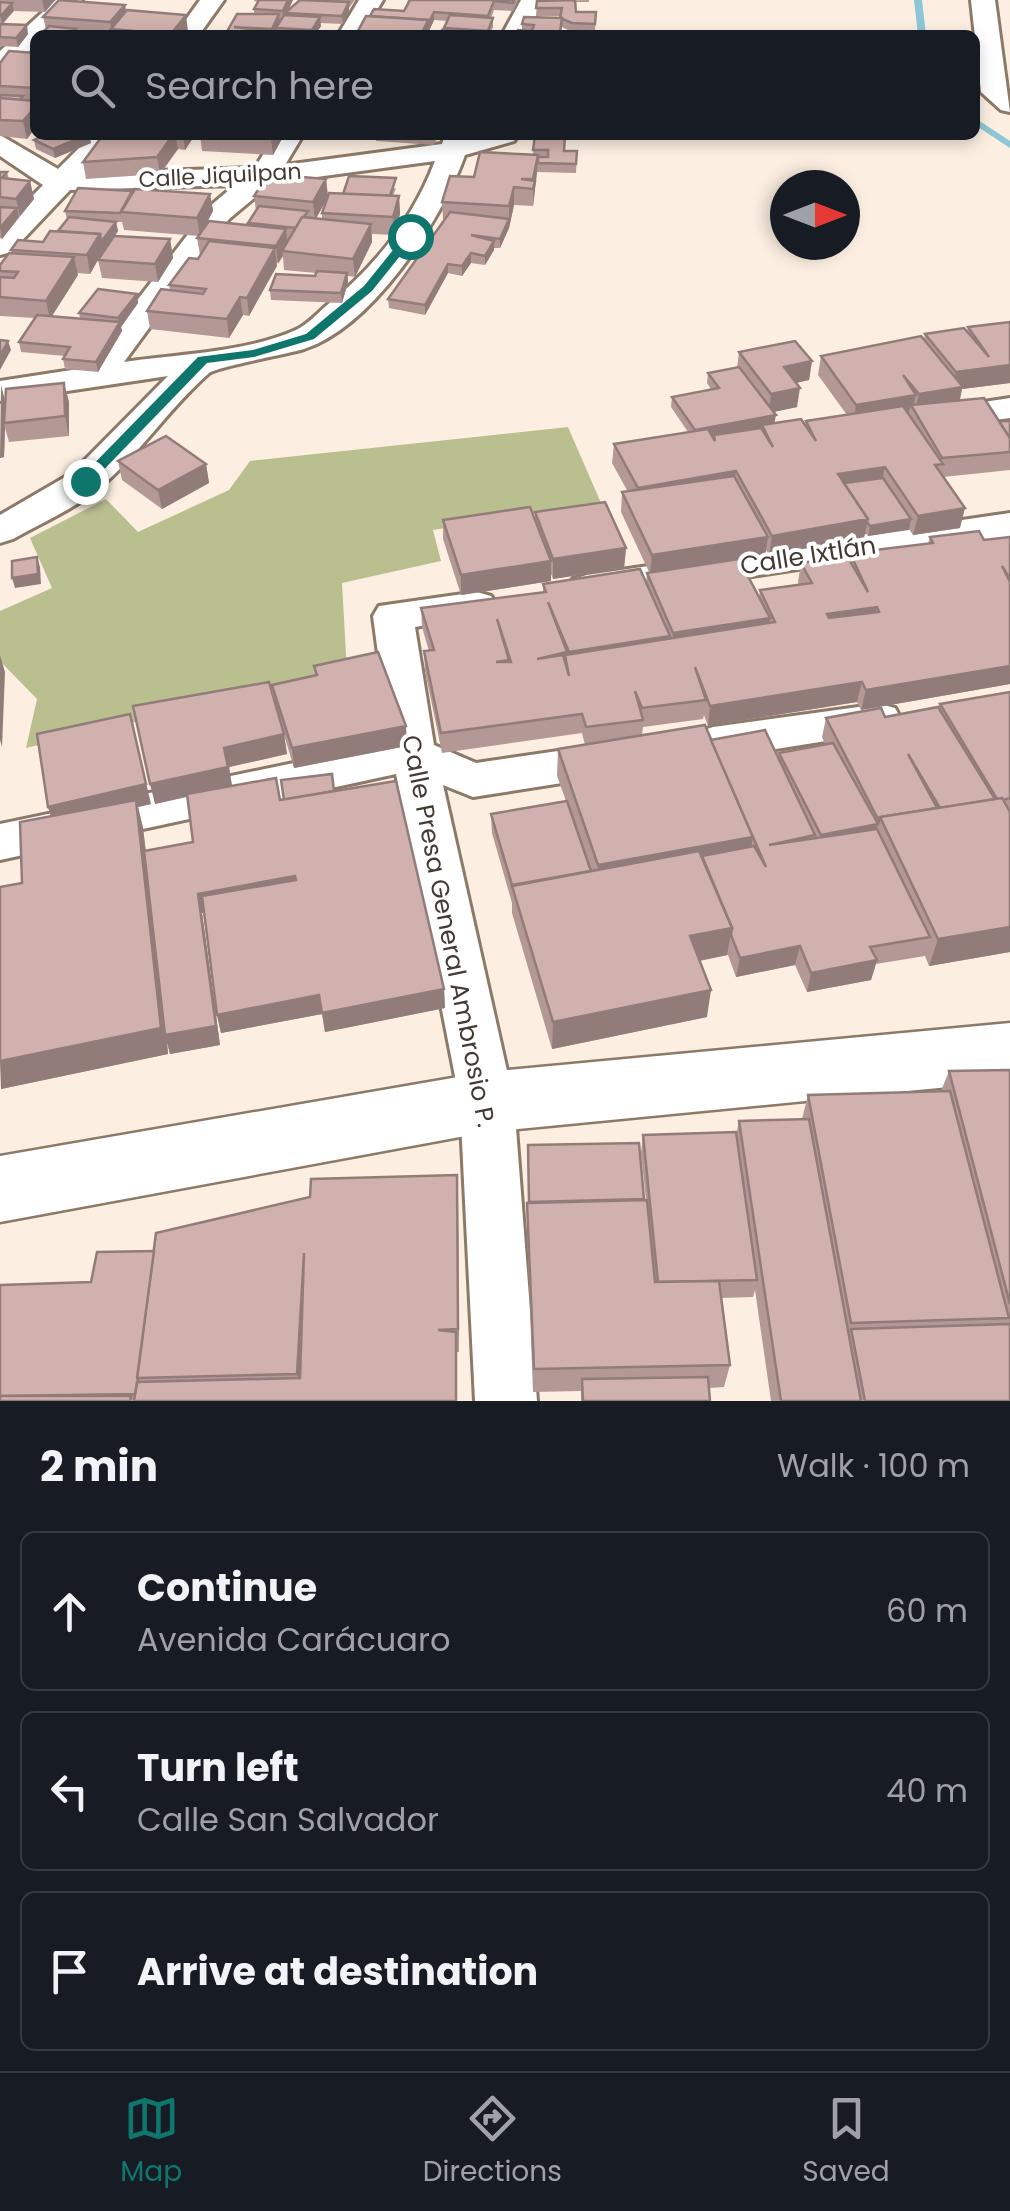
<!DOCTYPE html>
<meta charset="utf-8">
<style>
:root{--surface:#171b24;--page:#20242c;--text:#f1f3f6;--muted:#9ea1a6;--line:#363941;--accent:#0f766e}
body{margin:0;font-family:Poppins,sans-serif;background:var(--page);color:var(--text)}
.compass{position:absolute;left:770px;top:170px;width:90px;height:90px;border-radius:50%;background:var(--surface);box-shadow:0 5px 15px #0003;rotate:90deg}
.stop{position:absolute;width:30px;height:30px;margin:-22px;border:8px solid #0f766e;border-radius:50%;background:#fff}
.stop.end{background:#0f766e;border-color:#fff;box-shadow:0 2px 10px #0008}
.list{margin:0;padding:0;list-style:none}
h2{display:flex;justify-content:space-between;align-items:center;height:130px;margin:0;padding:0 40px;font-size:42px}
h2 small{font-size:32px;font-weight:400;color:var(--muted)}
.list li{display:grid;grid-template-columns:65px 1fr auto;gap:30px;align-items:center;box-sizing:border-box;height:160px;margin:0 20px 20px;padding:0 20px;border:2px solid var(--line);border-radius:15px}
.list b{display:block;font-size:38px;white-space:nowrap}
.list p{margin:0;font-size:32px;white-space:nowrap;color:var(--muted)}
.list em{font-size:32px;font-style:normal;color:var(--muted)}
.icon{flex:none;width:55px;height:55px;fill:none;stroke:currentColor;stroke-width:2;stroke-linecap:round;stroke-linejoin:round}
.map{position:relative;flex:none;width:1010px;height:1401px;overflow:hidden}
.search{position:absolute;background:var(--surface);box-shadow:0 5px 15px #0003;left:30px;right:30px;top:30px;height:110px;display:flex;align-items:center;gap:25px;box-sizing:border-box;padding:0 35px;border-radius:15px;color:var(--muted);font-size:38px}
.sheet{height:670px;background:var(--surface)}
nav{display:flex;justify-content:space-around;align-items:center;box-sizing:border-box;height:140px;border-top:2px solid var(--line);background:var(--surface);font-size:28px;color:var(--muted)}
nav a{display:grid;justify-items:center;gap:5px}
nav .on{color:var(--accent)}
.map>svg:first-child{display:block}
</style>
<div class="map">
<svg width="1010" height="1401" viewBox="0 0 1010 1401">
<rect width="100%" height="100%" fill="#fcefe2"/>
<polygon fill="#babf90" points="568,427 601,503 433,530 441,561 342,583 347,672 26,748 37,699 0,661 0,611 52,588 30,538 106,499 138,532 229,490 250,461"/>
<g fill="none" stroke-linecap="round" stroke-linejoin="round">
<g fill="#8dc7d5" fill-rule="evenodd">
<polygon points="914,0 922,0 926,35 918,35"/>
<polygon points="975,118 1010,141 1010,148 975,125"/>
</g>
<g stroke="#8d7967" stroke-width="6">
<g id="street">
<polygon points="56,0 82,0 47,35 35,35 35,46 9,70 0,73 0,51"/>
<polygon points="200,0 224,0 199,35 175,35"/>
<polygon points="359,0 383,0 362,35 338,35"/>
<polygon points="521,0 545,0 526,35 502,35"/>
<polygon points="971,0 995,0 1010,112 1001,110 981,92"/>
<path d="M0,135l58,34 34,-34h29l-34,38 168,-5 20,-33h28l-18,30 157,-21 3,-9h73l-4,6 -49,14c-23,65 -93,172 -161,194 -17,5 -88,18 -95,24 -40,35 -70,82 -111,116 -24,20 -57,34 -85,50l-13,4v-28l72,-42 96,-97 -168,25v-20l85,-13 124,-161 26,-22 -165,5 -59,62 -11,3v-26l43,-44 -43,-29zM435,161c-22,58 -61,107 -109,145 -9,8 -19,19 -30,24 -52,23 -117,24 -172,32l105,-143 43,-36z"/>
<polygon points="1010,398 1010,418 936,428 924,425 919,418 924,411"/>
<polygon points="1010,513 1010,537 587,601 573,597 567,588 573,579 587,575"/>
<polygon points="477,592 491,596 497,605 491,614 415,627 434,745 476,763 613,743 629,748 635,759 629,770 613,775 473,797 443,785 514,1102 537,1401 475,1401 460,1102 396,774 0,860 0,824 390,743 373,616 379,606"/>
<polygon points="880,704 895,708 901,719 895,730 713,759 698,754 691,743 698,732 713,727"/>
</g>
</g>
<g stroke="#8d7967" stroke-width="5">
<polygon id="secondary" points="1010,1023 1010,1081 487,1132 0,1222 0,1156 487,1072"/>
</g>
<use href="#street" fill="#fff" fill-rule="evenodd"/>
<use href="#secondary" fill="#fff" fill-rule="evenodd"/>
</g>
<g fill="#b39896">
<polygon points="0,0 55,0 45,12 13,11 3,24 28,34 18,47 0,46"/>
<polygon points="254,0 293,0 288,10 300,0 355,0 349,8 343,24 320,23 321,26 315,35 277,35 276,30 274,35 225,35 254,14 254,9 258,2 254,1"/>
<polygon points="408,0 518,0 513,11 494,10 491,18 493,18 493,27 490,35 444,30 447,21 434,20 429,31 429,35 358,35 358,31 370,16 404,11"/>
<polygon points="589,0 589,2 575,2 576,12 596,12 595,32 572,32 562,27 561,32 522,31 522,24 560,18 561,16 536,16 537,1"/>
<polygon points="125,5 126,12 188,31 185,35 40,35 46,29 43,17"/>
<polygon points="35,53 35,128 27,139 0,136 0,63"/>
<polygon points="45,135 89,135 91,143 55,158 36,149 34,140"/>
<polygon points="103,135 195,135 185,150 178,149 160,174 86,179 83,162"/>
<polygon points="200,135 284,135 273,155 202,151"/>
<polygon points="333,135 374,135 371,140 333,137"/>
<polygon points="375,135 438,135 434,145 376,141"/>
<polygon points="535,135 564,151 577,151 576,173 537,172 533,206 514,205 509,228 500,248 494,248 494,250 485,265 471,263 462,276 448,273 425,315 389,308 388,299 444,220 443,220 442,202 474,177 533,155"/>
<polygon points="0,172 7,172 9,179 30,181 34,199 2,239 0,238"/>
<polygon points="326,179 328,197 316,219 322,219 322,213 343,194 396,188 393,196 399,196 400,214 394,235 372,234 372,242 355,277 348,276 348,282 342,303 271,300 270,290 315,276 316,273 284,270 283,256 276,264 249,316 243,315 229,338 150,329 147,311 170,290 169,285 198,259 200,255 197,238 199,236 124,230 122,222 116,222 118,231 115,236 170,239 173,258 158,282 102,278 98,260 90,274 77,273 78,275 52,316 80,318 79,313 137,294 138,303 121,327 122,331 98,372 65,369 63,359 65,356 21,352 19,342 35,318 0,316 0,265 11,253 11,250 43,242 58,231 67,220 65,211 132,191 210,194 213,211 203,230 249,225 256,211 254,196"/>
<polygon points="1010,322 1010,383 962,389 960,400 999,421 1010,421 1010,470 943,477 960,528 913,535 909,529 868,536 865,532 864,538 769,555 766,550 765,557 740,561 759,597 760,590 799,585 798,582 801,563 849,559 850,553 928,544 930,537 984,540 1010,537 1010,684 861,710 857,702 708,726 704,715 703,719 643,727 642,735 711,740 778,757 779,753 825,744 822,737 826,718 885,717 938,708 940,704 1010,692 1010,952 929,966 925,956 876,964 871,980 807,992 795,965 736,977 728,955 700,961 707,1017 552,1049 512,913 512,903 492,833 491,814 566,801 557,776 558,749 585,745 582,733 442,753 425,671 424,651 429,651 422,627 421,608 543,592 543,584 646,582 647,573 649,572 621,512 622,492 628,492 612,463 614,444 688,432 671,407 672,397 711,389 707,383 708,373 737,368 739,352 812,361 809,380 796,383 797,407 773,412 775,423 805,425 806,421 847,415 818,375 821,356 924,339 925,334 967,331 968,327"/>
<polygon points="64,383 69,402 69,436 9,442 5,428 4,457 0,458 5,400"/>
<polygon points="118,461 206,464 209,483 162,509 122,480"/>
<polygon points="535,512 626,548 624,568 553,579 551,574 551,581 461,595 443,539 443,520 535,520"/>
<polygon points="314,666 407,746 294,768 284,735 287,754 229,767 232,786 280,800 334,791 444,989 445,1008 325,1032 322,1014 221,1033 217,1015 204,913 202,913 220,1045 170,1054 167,1042 168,1054 1,1089 22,883 51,816 48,807 151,804 138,807 143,828 146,851 193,842 187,797 155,804 275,702 272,685 315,675"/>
<polygon points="1010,1070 1010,1401 771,1401 755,1290 753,1297 721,1298 730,1365 724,1387 709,1388 710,1401 581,1401 581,1391 533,1392 527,1228 528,1203 528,1145 646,1200 641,1153 643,1135 736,1135 739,1121 802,1119 808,1095 941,1091 949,1071"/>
<polygon points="458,1200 459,1352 457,1352 457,1401 0,1401 91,1282 154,1251"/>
</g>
<g fill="#927c7a">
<polygon points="42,0 55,0 45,12"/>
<polygon points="288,0 293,0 287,13 285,13 284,19 283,11"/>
<polygon points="349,2 349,11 343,24 342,16"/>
<polygon points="12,3 14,11 2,24 1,16"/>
<polygon points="125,5 127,21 111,29 112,35 110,22"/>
<polygon points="434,12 434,20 429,31 429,35 421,35"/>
<polygon points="279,14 280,23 274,35 271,35 272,29"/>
<polygon points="186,15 188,31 185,35 171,35"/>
<polygon points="320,17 321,26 315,35 313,35 312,30"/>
<polygon points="27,25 28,34 18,47 16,38"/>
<polygon points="35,107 35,128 27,139 23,121"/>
<polygon points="87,135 89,135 91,143 55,158 53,149"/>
<polygon points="173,135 175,135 178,149 160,174 157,157"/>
<polygon points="183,135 195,135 185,150"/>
<polygon points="273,135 284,135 273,155 271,138"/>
<polygon points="538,155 537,172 533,206 533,179"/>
<polygon points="326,179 328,197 315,220 313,202"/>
<polygon points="30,181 34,199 20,216 16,199"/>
<polygon points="514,187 514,205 509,228 500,248 500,239 509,219 509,206"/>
<polygon points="210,194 213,211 200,236 197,218"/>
<polygon points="399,196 400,214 394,235 393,217"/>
<polygon points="17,208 19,217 2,239 0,228"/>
<polygon points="116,222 118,231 103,251 90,274 87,255 100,234"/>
<polygon points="371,224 372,242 355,277 353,259"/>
<polygon points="286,229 288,247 282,251 283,256 278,264 276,246"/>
<polygon points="170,239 173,258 158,282 155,264"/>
<polygon points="494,241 494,250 485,265 485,256"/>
<polygon points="275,248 277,266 249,316 247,298"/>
<polygon points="471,253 471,263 462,276 462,266"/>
<polygon points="74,257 78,275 50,319 46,301"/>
<polygon points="448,264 448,273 425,315 425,305"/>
<polygon points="347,273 348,282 342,303 341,293"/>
<polygon points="137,294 138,303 121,327 122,331 98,372 96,362 119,323 118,318"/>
<polygon points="240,297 243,315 229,338 227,319"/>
<polygon points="8,341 11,350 0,370 0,356"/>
<polygon points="812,361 809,380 781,386 784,367"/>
<polygon points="1010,365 1010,383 962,389 958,406 914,413 919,394 952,389 956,372"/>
<polygon points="64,383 69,402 69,436 65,416"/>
<polygon points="1,385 6,404 4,423 5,428 4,457 0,458"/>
<polygon points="800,388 797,407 769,413 771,394"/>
<polygon points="916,395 913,409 911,405 908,414 853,424 856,405"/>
<polygon points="776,415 774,425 694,440 695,430"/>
<polygon points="206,464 209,483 162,509 158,490"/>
<polygon points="885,467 881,486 847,491 838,474"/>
<polygon points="736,471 733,491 636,507 638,488"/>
<polygon points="965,508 960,528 913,535 918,516"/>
<polygon points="868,519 864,538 769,555 772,536"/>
<polygon points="911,519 909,530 868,536 870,526"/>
<polygon points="768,537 765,557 650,575 652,555"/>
<polygon points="626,548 624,568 553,579 553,559"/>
<polygon points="37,557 40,567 41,584 15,588 12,578"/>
<polygon points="551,561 551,581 461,595 461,575"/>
<polygon points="877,607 873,626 823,634 827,614"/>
<polygon points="770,618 767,638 671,653 673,633"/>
<polygon points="670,636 668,656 568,672 569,652"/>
<polygon points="0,655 5,672 2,747 0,740"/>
<polygon points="1010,666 1010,684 861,710 866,690"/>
<polygon points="862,682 857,702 708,726 710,706"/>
<polygon points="130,714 151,804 138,807 143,828 166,1035 198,894 295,876 298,896 202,913 220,1045 170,1054 167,1042 168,1054 1,1089 0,1061 54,826 48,807"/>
<polygon points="406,726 407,746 294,768 292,748"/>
<polygon points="284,734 287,754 229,767 232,786 155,804 150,784 224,748"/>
<polygon points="878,824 873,844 817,855 821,835"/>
<polygon points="753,837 748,865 596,892 598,865"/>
<polygon points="1010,927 1010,952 929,966 938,939"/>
<polygon points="732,928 727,955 686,963 690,936"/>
<polygon points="800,946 795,965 736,977 740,958"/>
<polygon points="877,960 871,980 807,992 811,973"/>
<polygon points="444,989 445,1008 325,1032 322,1013"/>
<polygon points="711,990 707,1017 552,1049 553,1022"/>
<polygon points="319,995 322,1014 221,1033 217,1015"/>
<polygon points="457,1175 458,1200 459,1352 458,1329"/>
<polygon points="304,1253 302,1396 297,1374"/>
</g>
<g fill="#d0b1ae" stroke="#927c7a" stroke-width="2.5" fill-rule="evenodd">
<polygon points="59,0 125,5 110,22 43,17"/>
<polygon points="259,0 288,0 283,11 254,9"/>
<polygon points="300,0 301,0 349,2 342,16 285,13"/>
<polygon points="410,0 514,0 513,3 494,1 488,16 434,12 429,22 428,20 370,16 374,9 404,11"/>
<polygon points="575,0 576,12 596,12 595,24 572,23 560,18 562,8 536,8 537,1"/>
<polygon points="0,2 12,3 1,16 0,16"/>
<polygon points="127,10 186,15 171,34 111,29"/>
<polygon points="237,14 279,14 272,29 234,27 273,32 271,35 225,35"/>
<polygon points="284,15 320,17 312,30 276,28"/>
<polygon points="450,15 493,18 488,31 444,28"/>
<polygon points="366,16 428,20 421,35 358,31"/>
<polygon points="524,17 562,18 560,32 577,33 577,35 517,35 518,30 532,31 534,25 522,24"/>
<polygon points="0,24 27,25 16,38 0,37"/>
<polygon points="49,26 76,29 70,35 40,35"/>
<polygon points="442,30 489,33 488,35 440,35"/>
<polygon points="9,51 35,53 35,88 0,86 0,63"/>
<polygon points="0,95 23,96 20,100 0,98"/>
<polygon points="0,98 35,101 35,107 23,121 0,120"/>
<polygon points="45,135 87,135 53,149 34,140"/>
<polygon points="103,135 173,135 157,157 83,162"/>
<polygon points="224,135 273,135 271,138"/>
<polygon points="535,135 565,135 564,151 577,151 576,164 538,163 538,157 548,157 548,150 533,150"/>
<polygon points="480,152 538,155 533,179 521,179 535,181 533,189 514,187 509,206 442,202 450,176 474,177"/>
<polygon points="0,172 7,172 2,178 30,181 16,199 0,197"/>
<polygon points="269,174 326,179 313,202 254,196"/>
<polygon points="349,176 396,178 390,196 343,194"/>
<polygon points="78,188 132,191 120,213 65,211"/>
<polygon points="135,189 210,194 197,218 121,212"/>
<polygon points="329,193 399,196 393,217 322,213"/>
<polygon points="259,206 308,211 296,228 248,223"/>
<polygon points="0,207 17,208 0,228"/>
<polygon points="450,212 509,219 500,239 471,235 494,241 485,256 471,253 462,266 448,264 425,305 388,299"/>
<polygon points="69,217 116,222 101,242 100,234 58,231"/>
<polygon points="302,217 371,224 353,259 282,251"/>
<polygon points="209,221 286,229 276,246 197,238"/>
<polygon points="50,231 100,234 87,255 11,250 18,240 43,242"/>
<polygon points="114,236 170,239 155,264 98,260"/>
<polygon points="209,241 275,248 247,298 240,297 227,319 147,311 161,289 203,294 206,289 169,285 189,258 198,259"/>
<polygon points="9,253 74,257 46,301 0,297 0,277 14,278 18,272 0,271 0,265"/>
<polygon points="317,271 347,273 341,293 270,290 276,274 315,276"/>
<polygon points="98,289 137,294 118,318 79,313"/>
<polygon points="37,315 120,322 96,362 63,359 70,347 19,342"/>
<polygon points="1010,322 1010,365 956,372 925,334 964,328 989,357 968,327"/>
<polygon points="921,336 963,387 919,394 903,375 916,395 856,405 821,356"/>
<polygon points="0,340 8,341 0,356"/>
<polygon points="795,341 812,361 784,367 800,388 771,394 739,352"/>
<polygon points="739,367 776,415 695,430 672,397 719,388 708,373"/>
<polygon points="64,383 65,416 4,423 6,389"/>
<polygon points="984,398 1010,438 1010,452 942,458 911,405"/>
<polygon points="903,406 943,464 935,465 965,508 918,516 885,467 838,474 868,519 772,536 736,471 638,488 614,444 708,429 715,441 714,435 761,428 773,447 762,425 801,419 816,441 806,421"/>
<polygon points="999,421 1010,421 1010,438"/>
<polygon points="166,436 206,464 158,490 118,461"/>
<polygon points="734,476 768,537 652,555 622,492"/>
<polygon points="883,478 911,519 870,526 867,522 868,519 844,483"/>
<polygon points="605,502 626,548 553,559 535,512"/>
<polygon points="530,507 551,561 461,575 443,520"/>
<path d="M979,531l5,9 26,-3v42l-8,-13 8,16v84l-144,24 -4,-8 -152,24 -15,-39 11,33 -64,8 -7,-17 8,29 -57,7 -4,-13 -141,19 -17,-82 10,-1 -13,-42 125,-16 -3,-8 97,-15 30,67 -101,16 -21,-50 19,50 -30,7 26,-4 6,21 -4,-21 210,-33 -15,-32 52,-7 -11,-20 46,-7 21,36 -18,-39 83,-10 -3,-6zM877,607l2,5 -50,6 -2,-4zM497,619l14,43h-15l13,-2z"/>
<polygon points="37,557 38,574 12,578 12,561"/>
<polygon points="739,559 770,618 673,633 647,573"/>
<polygon points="378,652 406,726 292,748 272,685 317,675 314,666"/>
<polygon points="269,682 284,734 224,748 228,767 150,784 133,706"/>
<polygon points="1010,692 1010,798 1003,800 1002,798 997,799 940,704"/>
<polygon points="938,707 995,799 940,808 908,754 937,808 880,817 879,821 826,718 881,708 885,717"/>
<polygon points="130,714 146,784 48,807 37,734"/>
<polygon points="705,725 753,837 598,865 558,749"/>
<polygon points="765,730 815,835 769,845 877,829 930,937 870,947 877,960 811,973 800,946 740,958 731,935 732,928 702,856 754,846 766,867 711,740"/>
<polygon points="833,743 878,824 821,835 779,753"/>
<polygon points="332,774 334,791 284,800 281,780"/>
<polygon points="276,778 280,800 396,781 444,989 322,1013 319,995 217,1015 202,896 296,880 295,876 198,894 216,1026 165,1035 144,851 193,842 187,794"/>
<polygon points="1002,798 1010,812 1010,927 938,939 880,817"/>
<polygon points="136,800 161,1028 0,1061 0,887 22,883 20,822"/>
<polygon points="567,801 591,871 512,885 491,814"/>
<polygon points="699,851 732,928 690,936 711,990 553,1022 512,886"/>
<polygon points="1010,1070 1010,1304 949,1071"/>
<polygon points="950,1091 1009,1318 851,1323 808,1095"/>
<polygon points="809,1119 861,1401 781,1401 739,1121"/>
<polygon points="736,1132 757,1280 658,1282 643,1135"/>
<polygon points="639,1143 644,1199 529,1202 528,1145"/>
<polygon points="457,1175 458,1329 438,1330 456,1332 456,1401 134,1401 137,1382 300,1378 304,1253 297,1374 137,1378 156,1233 310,1197 311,1179"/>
<polygon points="647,1200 655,1282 719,1281 730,1365 534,1369 527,1203"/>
<polygon points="154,1251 137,1378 139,1382 137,1382 135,1394 0,1396 0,1285 91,1282 97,1252"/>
<polygon points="1010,1324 1010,1401 865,1401 851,1329"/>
<polygon points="708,1377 710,1401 583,1401 582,1379"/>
<polygon points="0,1396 131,1396 130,1401 0,1401"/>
</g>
<polygon fill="#0f766e" points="406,234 416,236 372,291 314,339 254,357 207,363 90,484 80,484 80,478 198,357 253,350 306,334 364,286"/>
<g text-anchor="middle" stroke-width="8" stroke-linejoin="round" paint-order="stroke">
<g font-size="22" fill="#433b33" stroke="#fff">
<text transform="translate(220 175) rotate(-3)" y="8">Calle Jiquilpan</text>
</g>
<g font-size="25" fill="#433b33" stroke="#fff">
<text transform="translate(808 555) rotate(-9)" y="9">Calle Ixtlán</text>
<text transform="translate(449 931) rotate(79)" y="9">Calle Presa General Ambrosio P.</text>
</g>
</g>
</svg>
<svg class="compass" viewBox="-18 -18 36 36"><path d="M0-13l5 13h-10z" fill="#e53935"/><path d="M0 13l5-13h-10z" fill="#9ea1a6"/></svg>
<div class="stop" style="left:410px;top:236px"></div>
<div class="stop end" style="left:85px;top:481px"></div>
<div class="search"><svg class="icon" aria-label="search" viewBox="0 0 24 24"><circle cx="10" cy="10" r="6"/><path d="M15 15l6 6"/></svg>Search here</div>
</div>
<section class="sheet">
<h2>2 min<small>Walk · 100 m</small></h2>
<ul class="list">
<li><svg class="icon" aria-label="ahead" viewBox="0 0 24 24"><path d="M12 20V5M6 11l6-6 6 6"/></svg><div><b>Continue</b><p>Avenida Carácuaro</p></div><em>60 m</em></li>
<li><svg class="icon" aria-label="left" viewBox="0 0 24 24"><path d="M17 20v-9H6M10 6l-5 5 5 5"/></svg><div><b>Turn left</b><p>Calle San Salvador</p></div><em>40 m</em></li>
<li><svg class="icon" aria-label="arrive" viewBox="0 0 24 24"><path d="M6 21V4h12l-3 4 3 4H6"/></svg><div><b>Arrive at destination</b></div></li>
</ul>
</section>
<nav>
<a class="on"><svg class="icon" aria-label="map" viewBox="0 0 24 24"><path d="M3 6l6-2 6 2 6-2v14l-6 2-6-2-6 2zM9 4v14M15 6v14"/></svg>Map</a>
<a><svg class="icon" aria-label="directions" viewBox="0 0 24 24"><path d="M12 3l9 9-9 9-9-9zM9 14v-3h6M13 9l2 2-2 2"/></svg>Directions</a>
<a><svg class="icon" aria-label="saved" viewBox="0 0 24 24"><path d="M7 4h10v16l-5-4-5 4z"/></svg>Saved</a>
</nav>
